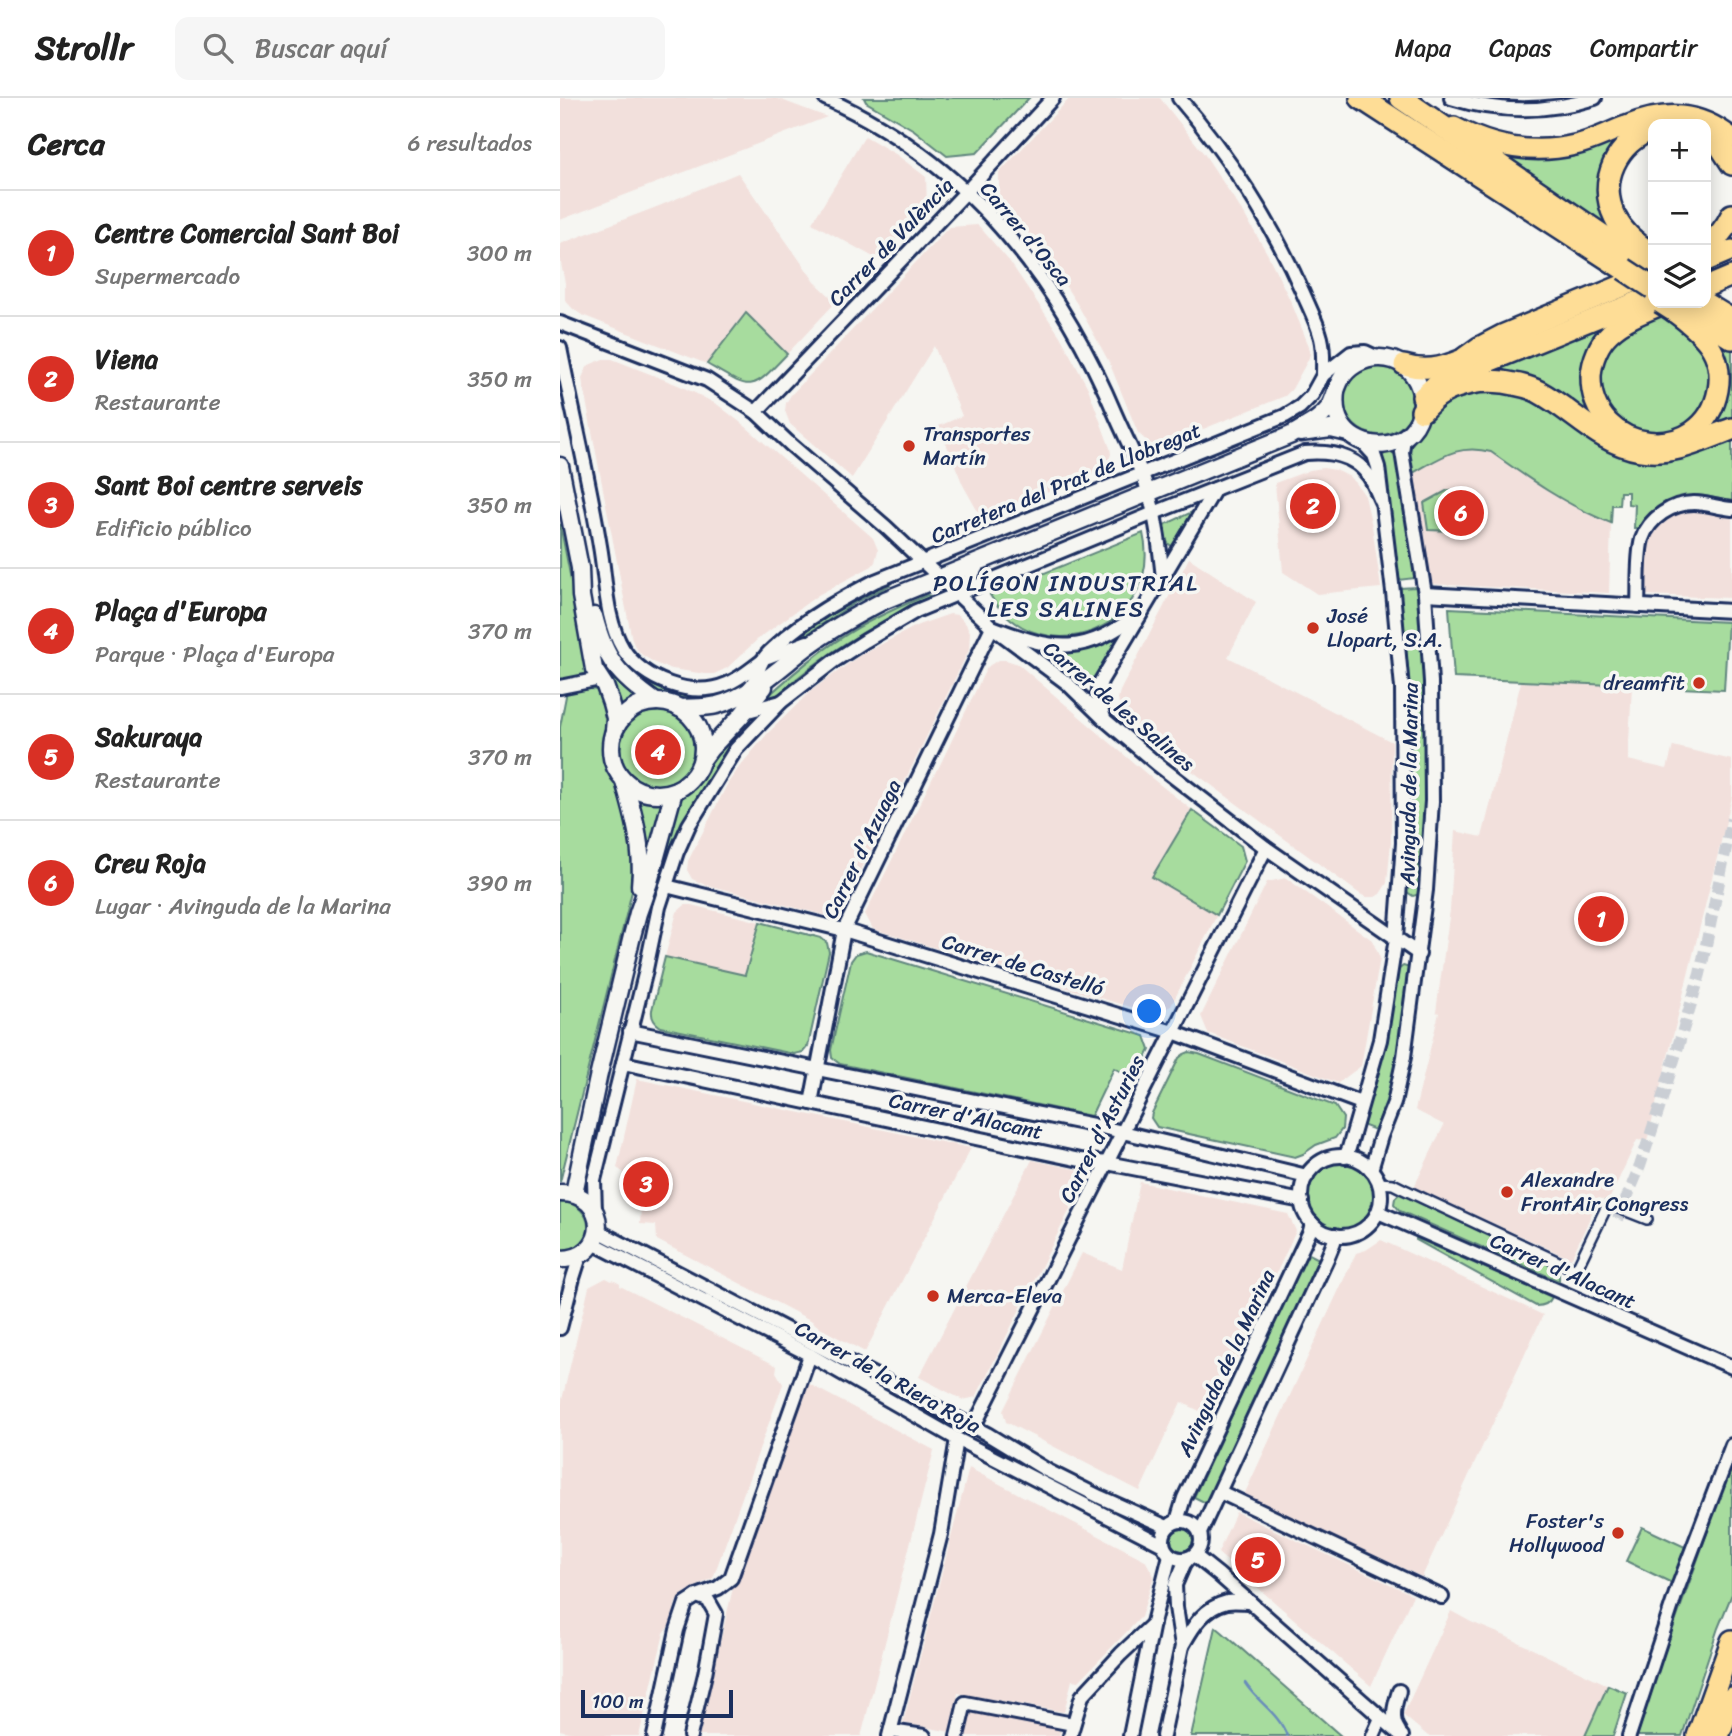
<!DOCTYPE html>
<html lang="es">
<meta charset="utf-8">
<style>
:root{--surface:#fff;--page:#f6f6f6;--text:#222;--muted:#767676;--line:#e0e0e0;--accent:#d93025}
body{margin:0;font-family:Sriracha,sans-serif;background:var(--page);color:var(--text)}
.controls{position:absolute;right:21px;top:21px;display:grid;overflow:hidden;border-radius:14px;box-shadow:0 4px 18px #0003}
.controls button{width:63px;height:63px;display:grid;place-items:center;padding:0;border:0;border-bottom:2px solid var(--line);background:var(--surface);color:var(--text);font:35px sans-serif}
.scale{position:absolute;left:21px;bottom:18px;width:152px;box-sizing:border-box;padding-left:7px;border:4px solid #1b2f5e;border-top:0;font-size:19px;line-height:24px;white-space:nowrap;color:#1b2f5e;-webkit-text-stroke:5px #f6f6f2;paint-order:stroke}
.you{position:absolute;left:590px;top:914px;width:24px;height:24px;margin:-18px;border:5px solid #fff;border-radius:50%;background:#1a73e8;box-shadow:0 0 0 10px #1a73e833}
.badge{display:grid;place-items:center;width:46px;height:46px;border-radius:50%;background:var(--accent);color:#fff;font-size:23px;font-weight:700}
.pin{position:absolute;translate:-50% -50%;border:4px solid #fff;box-shadow:0 2px 7px #0006}
.list{margin:0;padding:0;list-style:none}
h2{display:flex;justify-content:space-between;align-items:center;height:91px;margin:0;padding:0 28px;font-size:30px}
h2 small{font-size:23px;font-weight:400;color:var(--muted)}
.list li{display:grid;grid-template-columns:46px 1fr auto;gap:21px;align-items:center;box-sizing:border-box;height:126px;padding:0 28px;border-top:2px solid var(--line)}
.list b{display:block;font-size:26px;white-space:nowrap}
.list p{margin:0;font-size:23px;white-space:nowrap;color:var(--muted)}
.list em{font-size:23px;font-style:normal;color:var(--muted)}
.icon{flex:none;width:38px;height:38px;fill:none;stroke:currentColor;stroke-width:2;stroke-linecap:round;stroke-linejoin:round}
.map{position:relative;flex:none;width:1172px;height:1638px;overflow:hidden}
header{display:flex;align-items:center;gap:42px;box-sizing:border-box;height:98px;padding:0 35px;background:var(--surface);border-bottom:2px solid var(--line)}
header strong{font-size:33px}
nav{display:flex;gap:38px;margin-inline-start:auto;font-size:24px}
.search{width:490px;height:63px;background:var(--page);display:flex;align-items:center;gap:18px;box-sizing:border-box;padding:0 24px;border-radius:14px;color:var(--muted);font-size:26px}
main{display:flex}
aside{flex:1;background:var(--surface)}
.map>svg:first-child{display:block}
</style>
<header>
<strong>Strollr</strong>
<div class="search"><svg class="icon" aria-label="search" viewBox="0 0 24 24"><circle cx="10" cy="10" r="6"/><path d="M15 15l6 6"/></svg>Buscar aquí</div>
<nav><a>Mapa</a><a>Capas</a><a>Compartir</a></nav>
</header>
<main>
<aside>
<h2>Cerca<small>6 resultados</small></h2>
<ul class="list">
<li><span class="badge">1</span><div><b>Centre Comercial Sant Boi</b><p>Supermercado</p></div><em>300 m</em></li>
<li><span class="badge">2</span><div><b>Viena</b><p>Restaurante</p></div><em>350 m</em></li>
<li><span class="badge">3</span><div><b>Sant Boi centre serveis</b><p>Edificio público</p></div><em>350 m</em></li>
<li><span class="badge">4</span><div><b>Plaça d'Europa</b><p>Parque · Plaça d'Europa</p></div><em>370 m</em></li>
<li><span class="badge">5</span><div><b>Sakuraya</b><p>Restaurante</p></div><em>370 m</em></li>
<li><span class="badge">6</span><div><b>Creu Roja</b><p>Lugar · Avinguda de la Marina</p></div><em>390 m</em></li>
</ul>
</aside>
<div class="map">
<svg width="1172" height="1638" viewBox="0 0 1172 1638">
<rect width="100%" height="100%" fill="#f6f6f2"/>
<filter id="ink" filterUnits="userSpaceOnUse"><feTurbulence type="fractalNoise" baseFrequency=".0143" numOctaves="2"/><feDisplacementMap in="SourceGraphic" scale="14" xChannelSelector="R" yChannelSelector="G"/><feConvolveMatrix kernelMatrix="1 2 1 2 8 2 1 2 1" color-interpolation-filters="sRGB"/></filter>
<g filter="url(#ink)">
<g fill="#f2e0dc">
<polygon points="0,0 216,0 267,19 0,122"/>
<polygon points="510,0 600,0 645,57 684,116 707,155 731,204 749,248 750,256 748,262 732,291 725,298 606,346 595,347 589,345 578,335 549,264 519,209 501,181 467,137 439,105 439,75"/>
<polygon points="305,38 337,57 366,79 367,108 317,161 252,125"/>
<polygon points="178,75 255,184 276,204 227,256 186,215 147,266 22,217 13,211 5,202 5,185 0,161 0,146 99,108"/>
<polygon points="418,127 450,164 500,238 528,290 550,350 551,356 547,367 540,373 422,421 403,387 379,328 402,318 374,248 292,380 230,326 225,313 226,305 231,297 389,129"/>
<polygon points="43,261 52,261 118,287 139,297 158,307 185,328 313,440 318,452 315,464 312,468 258,497 198,541 167,570 154,576 145,576 112,571 97,566 82,557 75,549 72,542 23,287 22,280 26,271 29,267"/>
<polygon points="901,352 923,352 931,354 989,394 1031,417 1051,425 1049,495 870,486 851,376 894,353"/>
<polygon points="763,370 776,372 790,379 796,385 805,398 812,428 821,490 757,496 723,474 715,385 750,372"/>
<polygon points="1138,412 1172,419 1172,500 1082,497 1084,443 1108,419 1122,413"/>
<polygon points="629,460 696,504 668,559 832,644 831,744 827,785 820,796 815,799 806,799 800,796 613,659 589,639 561,613 558,601 560,593"/>
<polygon points="390,516 398,517 406,526 410,534 409,552 282,811 268,818 143,786 132,781 127,772 128,763 168,685 180,668 208,635 252,592 299,558 358,527"/>
<polygon points="439,562 446,562 458,566 589,678 632,712 592,779 657,817 611,908 593,916 313,831 305,816 377,671 378,671 426,571 430,567"/>
<polygon points="961,584 1072,588 1068,662 1107,671 1113,648 1172,662 1172,699 1087,1043 1077,1042 1048,1104 1039,1100 1011,1161 854,1089 884,1027 855,1012 879,915 876,914 890,812 895,733 922,739"/>
<polygon points="726,780 812,842 820,860 801,968 778,985 648,935 641,918 707,784"/>
<polygon points="125,807 131,807 200,824 185,877 105,859 117,814"/>
<polygon points="77,981 411,1050 305,1254 260,1230 252,1223 97,1142 96,1127 80,1126 82,1091 80,1086 57,1070"/>
<polygon points="472,1062 519,1072 524,1083 416,1299 403,1302 359,1279"/>
<polygon points="580,1084 728,1116 736,1133 650,1318 621,1304 580,1393 446,1324 443,1313 522,1155 562,1171"/>
<polygon points="821,1142 983,1217 862,1479 684,1397 796,1155 806,1152"/>
<polygon points="46,1180 52,1183 53,1182 60,1186 60,1188 217,1268 216,1274 223,1286 153,1480 124,1495 116,1504 111,1525 104,1535 79,1638 24,1638 0,1632 0,1310 29,1189"/>
<polygon points="247,1285 374,1352 303,1631 301,1638 138,1638 172,1494"/>
<polygon points="409,1370 585,1462 594,1478 581,1519 519,1583 512,1582 504,1614 398,1595 391,1634 343,1625"/>
<polygon points="676,1414 853,1497 811,1588 658,1455"/>
<polygon points="891,1513 911,1524 943,1537 1048,1587 1025,1638 868,1638 843,1617"/>
<polygon points="410,1613 501,1630 499,1638 406,1638"/>
</g>
<g fill="#a7dc9e" stroke="#61867e" stroke-width="2">
<polygon points="304,0 469,0 417,55 387,58 354,32 306,4"/>
<polygon points="1074,32 1061,45 1055,132 929,51"/>
<polygon points="1087,206 1037,243 1043,326 991,297 893,284"/>
<path d="M186,215l41,41c-37,39 -34,37 -80,10z"/>
<polygon points="1099,215 1123,229 1148,256 1152,283 1144,310 1122,332 1091,338 1063,328 1042,302 1040,267 1054,241"/>
<polygon points="1152,239 1172,252 1172,326 1140,333 1150,324"/>
<circle cx="819" cy="302" r="35"/>
<path d="M915,292l39,3 18,6 57,40h143v62c-11,-1 -23,-5 -34,-6 -25,0 -43,14 -56,33h-8l1,-23 -7,-1v-12h-8l-1,13h-7l-1,18c-44,-17 -82,-44 -120,-71 -34,-9 -52,7 -80,22 -5,-28 -2,-25 13,-47 4,-7 6,-14 10,-21z"/>
<path d="M829,354l4,2 3,3 19,121 -16,2 -18,-118c0,-6 2,-8 8,-10z"/>
<polygon points="888,392 891,392 894,412 893,433 868,432 864,405"/>
<path d="M634,413l-16,32 -4,4c-10,-3 -9,-14 -10,-22z"/>
<path d="M0,426l28,142c-1,14 -17,13 -28,15z"/>
<path d="M583,435c22,94 -102,145 -153,62z"/>
<path d="M330,484l1,1 -1,2 -34,17 -58,38 -15,6c33,-24 67,-50 107,-64z"/>
<path d="M856,489c10,84 15,169 10,253 -2,18 -4,36 -6,54l-7,2 -6,-4 -1,-3 6,-109 -4,-110 -8,-82z"/>
<path d="M367,497l3,1 -1,3c-59,26 -109,57 -156,100l-9,1c33,-31 68,-60 108,-80 18,-9 36,-17 55,-25z"/>
<polygon points="889,510 1168,524 1164,592 894,580"/>
<path d="M560,539c-9,18 -23,57 -50,39 -9,-7 -17,-16 -26,-23v-3h5c27,-1 46,-1 71,-13z"/>
<path d="M59,560c24,25 41,32 75,35l5,8c-38,0 -60,-10 -80,-43z"/>
<polygon points="44,563 81,602 72,606 61,615 56,595 38,564"/>
<polygon points="27,590 36,592 43,599 49,632 44,651 45,665 50,674 61,690 76,766 73,789 0,1084 0,629 6,598 5,593"/>
<circle cx="98" cy="651" r="38"/>
<path d="M164,642l5,8c-20,28 -39,57 -52,89 -10,25 -16,52 -24,78l-4,-1 25,-109 6,-10 16,-12 7,-11 6,-15z"/>
<polygon points="75,698 104,703 89,765"/>
<polygon points="632,712 681,748 685,763 657,817 592,779"/>
<path d="M200,824l61,16 6,5 2,9 -21,94 -5,6 -9,2 -133,-27c-7,-4 -10,-9 -9,-17l13,-53 80,18z"/>
<polygon points="306,853 585,938 590,952 575,981 554,970 531,1018 280,966 272,960 271,952 291,863 296,856"/>
<path d="M843,868l7,2 -6,58 -16,71 -10,34 -16,-6c17,-49 27,-100 34,-151l1,-3z"/>
<polygon points="629,954 639,956 775,1008 783,1020 782,1031 775,1040 756,1047 743,1056 735,1059 597,1029 591,1020 592,1015 619,960 624,956"/>
<circle cx="782" cy="1097" r="34"/>
<path d="M840,1095h3l131,60v4c17,5 26,4 25,24l-159,-70 -6,-7 1,-6z"/>
<path d="M7,1104c32,10 26,50 -7,48v-47z"/>
<path d="M856,1140l136,59c-3,7 -9,9 -16,9l-120,-66z"/>
<polygon points="747,1155 761,1162 648,1406 634,1399"/>
<polygon points="1172,1365 1172,1496 1158,1530 1122,1638 1077,1638 1100,1567"/>
<polygon points="1082,1429 1125,1449 1112,1485 1066,1463"/>
<circle cx="622" cy="1442" r="11"/>
<polygon points="656,1529 662,1534 781,1638 631,1638"/>
<polygon points="1048,1587 1067,1595 1053,1638 1025,1638"/>
</g>
<g fill="none" stroke-linecap="round" stroke-linejoin="round">
<path stroke="#698dba" stroke-width="2.5" d="M685,1585c12,19 34,30 42,53"/>
<polyline stroke="#caced4" stroke-width="12" stroke-dasharray="12 6" stroke-linecap="butt" points="1058,1121 1080,1068 1099,1011 1140,876 1172,721"/>
<g stroke="#1b2f5e" stroke-width="14">
<polyline id="pedestrian" points="819,1085 833,1086 843,1091 1016,1172 1045,1112 1049,1108 1054,1108 1087,1121"/>
</g>
<g stroke="#1b2f5e" stroke-width="18">
<g id="minor">
<path d="M265,0c141,63 232,178 291,318 11,25 25,51 33,78 8,28 11,56 14,84"/>
<path d="M619,0c49,57 94,126 124,195 6,14 14,29 18,45 3,12 2,25 2,37"/>
<path d="M891,0c48,15 96,15 144,0"/>
<polyline points="0,225 147,282 196,314 230,346 326,429 432,529 507,585 544,621 597,666 706,750 859,856"/>
<path d="M0,250c13,66 29,131 40,198 6,33 5,73 23,103 20,31 69,50 104,35 13,-5 24,-15 35,-23"/>
<polyline points="196,314 407,93 493,0"/>
<polyline points="403,493 420,463"/>
<polyline points="865,496 1172,513"/>
<path d="M1078,508c1,-19 -1,-49 4,-67 7,-21 30,-36 52,-36 12,0 25,5 38,6"/>
<polyline points="208,559 247,544"/>
<polyline points="0,589 40,581"/>
<path d="M188,591c12,-13 8,-17 15,-29 3,-6 10,-11 15,-16 28,-26 63,-45 97,-63l410,-165 15,-9 12,-12 11,-20 28,-22 14,-1 13,6"/>
<polyline points="184,614 221,604"/>
<path d="M544,620c-4,-12 -8,-24 -3,-37l114,-192"/>
<polyline points="106,788 284,832 613,934 801,1005"/>
<polyline points="70,933 533,1027 747,1078"/>
<polyline points="63,965 520,1062 547,1065 742,1103"/>
<path d="M251,1005l33,-173 148,-303c65,25 92,29 149,-15"/>
<circle cx="781" cy="1098" r="40"/>
<polyline points="785,1059 789,1050 820,942 836,840 843,745 842,590 833,494 818,369 814,357 802,344"/>
<polyline points="811,1072 821,1038 834,1005 844,959 866,792 872,703 871,584 865,496 842,354 844,340"/>
<path d="M35,1113l-1,-31 51,-206 14,-67 18,-55 12,-27 47,-76 45,-47 53,-41 31,-20 51,-30 238,-98 151,-60c24,-2 49,1 64,23 5,7 8,17 12,25"/>
<polyline points="818,1114 1172,1269"/>
<polyline points="38,1133 427,1336 488,1373 540,1399 607,1429"/>
<polyline points="33,1145 250,1257 397,1341 603,1447"/>
<polyline points="0,1230 13,1180 20,1158"/>
<polyline points="413,1330 706,750"/>
<polyline points="660,1394 882,1499"/>
<circle cx="622" cy="1442" r="19"/>
<polyline points="617,1423 624,1400 750,1133 752,1125"/>
<polyline points="640,1435 767,1161 774,1144 775,1137"/>
<polyline points="634,1457 659,1477 842,1638"/>
<polyline points="137,1498 158,1490 171,1480 250,1257"/>
<path d="M622,1548c11,-19 21,-38 45,-44 7,-1 16,0 23,0"/>
<polyline points="331,1633 364,1638"/>
<path d="M839,1633c-9,-12 -4,-27 0,-40"/>
<polyline points="94,1638 117,1532 126,1505 137,1498 148,1502 156,1516 145,1576 130,1638"/>
<polyline points="329,1638 381,1436 397,1341"/>
<polyline points="397,1638 405,1605 513,1626"/>
<polyline points="510,1638 522,1598 561,1556 593,1526"/>
<polyline points="570,1638 593,1525 610,1457"/>
<polyline points="603,1638 622,1548 616,1509 615,1487 624,1466 629,1460"/>
<polyline points="813,1638 821,1620"/>
<polyline points="1069,1638 1117,1492 1172,1347"/>
</g>
</g>
<g stroke="#1b2f5e" stroke-width="21">
<g id="tertiary">
<polyline points="740,335 771,331 788,335"/>
<polyline points="0,368 20,470 21,498 34,571 45,588 51,605 55,620 54,633"/>
<path d="M34,518c11,44 25,60 62,86"/>
<circle cx="97" cy="650" r="46"/>
<path d="M119,610c12,-1 26,0 38,-3 36,-10 61,-36 90,-58 24,-18 51,-33 78,-47l406,-165c13,-8 31,-16 39,-29 4,-7 6,-17 10,-25 7,-14 23,-23 39,-23 41,-1 58,54 27,78 -24,18 -61,7 -69,-22 -2,-8 -2,-14 -1,-22"/>
<polyline points="142,662 150,651 181,618 204,589"/>
<path d="M64,683c10,34 20,70 16,105"/>
<path d="M0,1095c51,-1 50,67 0,66"/>
<polyline points="14,1095 38,980 72,838 78,815 89,784 114,693"/>
</g>
</g>
<g stroke="#1b2f5e" stroke-width="24">
<g id="trunk">
<path d="M894,29c38,20 79,28 121,18 18,-4 34,-13 51,-19 39,-16 72,-15 106,12"/>
<polyline points="1146,163 1172,152"/>
<polyline points="1146,189 1172,178"/>
<path d="M1106,205c-19,8 -40,15 -56,30 -11,10 -18,27 -19,43 -1,79 113,91 127,14 7,-38 -17,-58 -44,-78"/>
<path d="M844,267c29,9 49,-2 76,-13"/>
<polyline points="862,299 876,286 889,280 1081,202"/>
</g>
</g>
<g stroke="#1b2f5e" stroke-width="26">
<g id="motorway">
<polyline points="801,0 1064,171"/>
<polyline points="841,0 1093,172"/>
<polyline points="1146,36 1159,46 1172,66"/>
<path d="M1146,148c12,-8 20,-18 26,-31"/>
<path d="M1089,154c-14,-9 -27,-20 -34,-35 -18,-36 2,-75 38,-88"/>
<polyline points="1116,205 1172,240"/>
<polyline points="1144,205 1172,222"/>
<polyline points="905,260 919,250 942,238 1091,176"/>
<path d="M862,313c15,-17 26,-23 49,-28 10,-2 22,-2 32,-1 12,2 25,4 36,10 35,19 60,51 101,58 32,6 62,-10 92,-21"/>
<polyline points="1138,1638 1172,1543"/>
<polyline points="1158,1638 1172,1600"/>
</g>
</g>
<use href="#pedestrian" stroke="#f6f6f2" stroke-width="9"/>
<use href="#minor" stroke="#f6f6f2" stroke-width="12"/>
<use href="#tertiary" stroke="#f6f6f2" stroke-width="16"/>
<use href="#trunk" stroke="#fedd96" stroke-width="19"/>
<use href="#motorway" stroke="#fedd96" stroke-width="21"/>
<g stroke="#1b2f5e" stroke-width="24" stroke-linecap="butt">
<polyline id="trunk-bridge" points="1100,205 1114,214"/>
</g>
<g stroke="#1b2f5e" stroke-width="26" stroke-linecap="butt">
<polyline id="motorway-bridge" points="1064,171 1093,190"/>
</g>
<use href="#trunk-bridge" stroke="#fedd96" stroke-width="19"/>
<use href="#motorway-bridge" stroke="#fedd96" stroke-width="21"/>
</g>
</g>
<g fill="#c8321e" stroke="#f6f6f2" stroke-width="2.5">
<circle cx="349" cy="348" r="7"/>
<circle cx="753" cy="530" r="7"/>
<circle cx="1139" cy="585" r="7"/>
<circle cx="947" cy="1094" r="7"/>
<circle cx="373" cy="1198" r="7"/>
<circle cx="1058" cy="1435" r="7"/>
</g>
<g text-anchor="middle" stroke-width="7" stroke-linejoin="round" paint-order="stroke">
<g font-size="21" fill="#1b2f5e" stroke="#f6f6f2">
<text transform="translate(466 136) rotate(50)" y="7">Carrer d'Osca</text>
<text transform="translate(331 144) rotate(-46)" y="7">Carrer de València</text>
<text transform="translate(506 385) rotate(-22)" y="7">Carretera del Prat de Llobregat</text>
<text transform="translate(559 608) rotate(40)" y="7">Carrer de les Salines</text>
<text transform="translate(849 686) rotate(-89)" y="7">Avinguda de la Marina</text>
<text transform="translate(302 751) rotate(-64)" y="7">Carrer d'Azuaga</text>
<text transform="translate(463 867) rotate(17)" y="7">Carrer de Castelló</text>
<text transform="translate(406 1018) rotate(12)" y="7">Carrer d'Alacant</text>
<text transform="translate(542 1031) rotate(-63)" y="7">Carrer d'Asturies</text>
<text transform="translate(1003 1173) rotate(24)" y="7">Carrer d'Alacant</text>
<text transform="translate(666 1265) rotate(-65)" y="7">Avinguda de la Marina</text>
<text transform="translate(328 1279) rotate(29)" y="7">Carrer de la Riera Roja</text>
</g>
<g font-size="21" fill="#1b2f5e" stroke="#f6f6f2" text-anchor="start">
<text x="363" y="343">Transportes<tspan x="363" dy="24">Martín</tspan></text>
<text x="767" y="525">José<tspan x="767" dy="24">Llopart, S.A.</tspan></text>
<text x="1125" y="592" text-anchor="end">dreamfit</text>
<text x="961" y="1089">Alexandre<tspan x="961" dy="24">FrontAir Congress</tspan></text>
<text x="387" y="1205">Merca-Eleva</text>
<text x="1044" y="1430" text-anchor="end">Foster's<tspan x="1044" dy="24">Hollywood</tspan></text>
</g>
<g font-size="23" letter-spacing="2" fill="#1b2f5e" stroke="#f6f6f2">
<text x="506" y="493">POLÍGON INDUSTRIAL<tspan x="506" dy="26">LES SALINES</tspan></text>
</g>
</g>
</svg>
<div class="controls">
<button>+</button>
<button>−</button>
<button><svg class="icon" aria-label="layers" viewBox="0 0 24 24"><path d="M12 4l9 5-9 5-9-5zM3 14l9 5 9-5"/></svg></button>
</div>
<div class="scale">100 m</div>
<div class="you"></div>
<div class="pin badge" style="left:1041px;top:821px">1</div>
<div class="pin badge" style="left:753px;top:408px">2</div>
<div class="pin badge" style="left:86px;top:1086px">3</div>
<div class="pin badge" style="left:98px;top:654px">4</div>
<div class="pin badge" style="left:698px;top:1462px">5</div>
<div class="pin badge" style="left:901px;top:415px">6</div>
</div>
</main>
